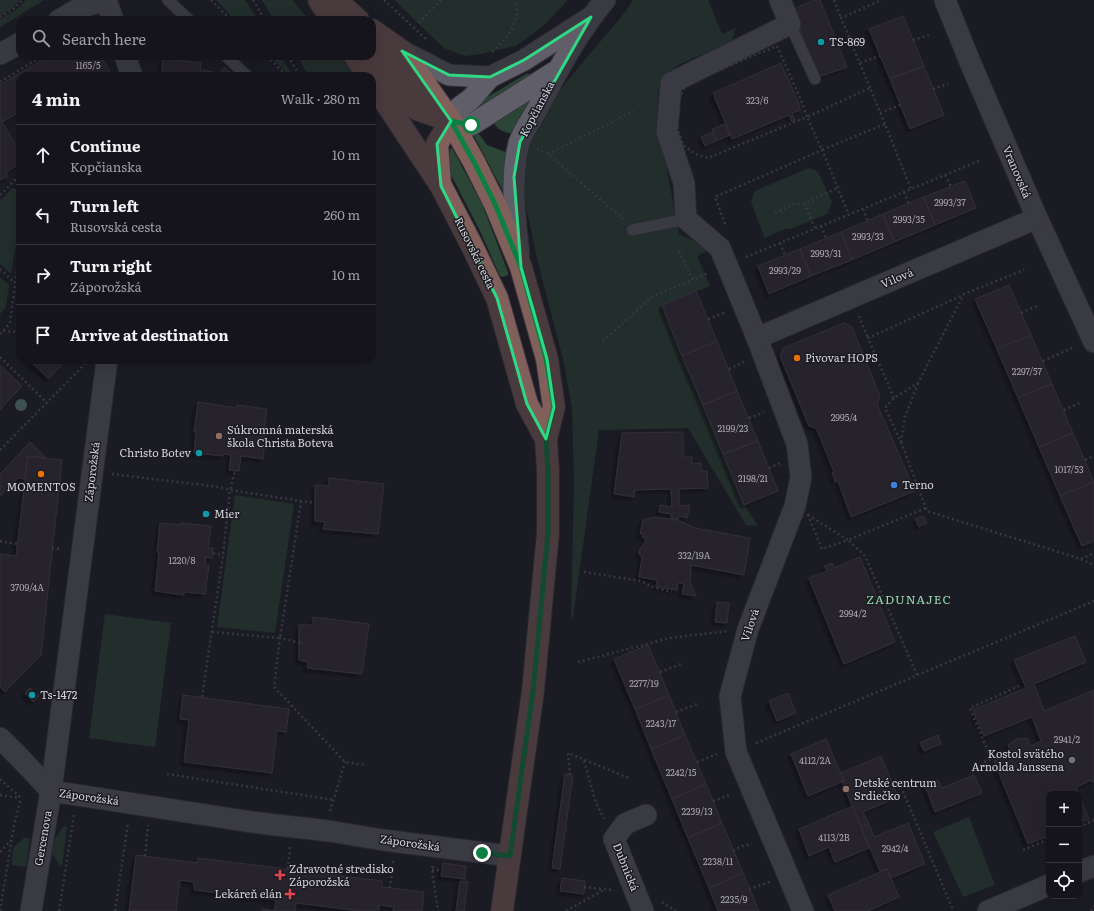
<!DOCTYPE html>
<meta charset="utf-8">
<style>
:root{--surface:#15141b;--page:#222128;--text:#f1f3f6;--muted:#9d9ea3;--line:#34333a}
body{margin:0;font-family:Literata,serif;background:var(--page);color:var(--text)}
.controls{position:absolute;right:12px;bottom:12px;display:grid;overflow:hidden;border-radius:8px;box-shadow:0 4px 16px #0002}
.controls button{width:36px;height:36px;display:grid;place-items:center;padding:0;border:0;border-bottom:1px solid var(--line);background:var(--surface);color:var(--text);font:20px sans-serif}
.stop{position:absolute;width:12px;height:12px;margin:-9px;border:3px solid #0b8043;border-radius:50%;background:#fff}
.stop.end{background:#0b8043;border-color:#fff;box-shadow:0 1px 4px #0008}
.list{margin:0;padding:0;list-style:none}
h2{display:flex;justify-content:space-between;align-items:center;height:52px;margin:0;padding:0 16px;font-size:17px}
h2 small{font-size:13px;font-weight:400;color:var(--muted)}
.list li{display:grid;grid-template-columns:26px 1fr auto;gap:12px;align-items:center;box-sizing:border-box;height:60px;padding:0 16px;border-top:1px solid var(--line)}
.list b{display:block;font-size:15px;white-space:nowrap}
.list p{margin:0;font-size:13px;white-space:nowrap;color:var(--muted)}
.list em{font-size:13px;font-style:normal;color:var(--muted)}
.icon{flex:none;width:22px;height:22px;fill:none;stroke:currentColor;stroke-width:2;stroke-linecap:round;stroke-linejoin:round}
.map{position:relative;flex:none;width:1094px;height:911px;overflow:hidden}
.search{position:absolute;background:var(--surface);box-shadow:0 4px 16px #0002;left:16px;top:16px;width:360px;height:44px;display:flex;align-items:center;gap:10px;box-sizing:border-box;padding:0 14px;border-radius:12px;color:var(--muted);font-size:15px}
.panel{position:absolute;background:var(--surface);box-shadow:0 4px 16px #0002;left:16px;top:72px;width:360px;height:292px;border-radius:12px}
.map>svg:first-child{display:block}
</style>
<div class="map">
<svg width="1094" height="911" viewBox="0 0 1094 911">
<defs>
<filter id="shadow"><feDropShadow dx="-3.5" dy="3.5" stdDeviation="1" flood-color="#0009"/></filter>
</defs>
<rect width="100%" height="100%" fill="#1c1b24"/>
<g fill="#2b4537">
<polygon points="0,0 20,0 11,9 0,16"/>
<polygon points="26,0 44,0 0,27 0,19 16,10"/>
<polygon points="216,0 245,0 258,20 235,20"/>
<polygon points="262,0 292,0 309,20 274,20"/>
<polygon points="394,0 568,0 542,27 516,46 480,54 465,56 444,48"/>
<polygon points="633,0 708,0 722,34 736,28 731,42 680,64 666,74 658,91 657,120 663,149 679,234 696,242 707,251 697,256 710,286 662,305 744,505 758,526 746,525 688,428 599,430 573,617 571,617 574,482 572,409 564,363 538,263 523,193 523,166 534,127 568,80 626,11"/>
<polygon points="270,56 280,56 293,76 290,76"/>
<polygon points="297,56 339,56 353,71 346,76 309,76"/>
<polygon points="528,73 530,75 482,107 479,102"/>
<path d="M527,98l3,3 -10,15 -7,18c-11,-3 -15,-3 -21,-14z"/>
<polygon points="476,130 487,145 508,153 504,193 472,132"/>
<polygon points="451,148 452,148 482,204 508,272 508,275 504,277 500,276 480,231 450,173 449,155"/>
<polygon points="809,168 818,172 832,202 827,214 788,230 787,228 765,238 751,202 755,191"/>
<polygon points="12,188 20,190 20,219 11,274 0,264 0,201"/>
<polygon points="0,277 9,285 6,307 0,314"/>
<polygon points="20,281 20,327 15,326"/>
<polygon points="235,495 294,504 275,633 217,627"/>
<polygon points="105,614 171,623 155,747 89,738"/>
<polygon points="969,817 995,885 963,897 933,832"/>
<path d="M64,826l3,1 -5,39 -3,-2 -8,-12c1,-10 7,-18 13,-26z"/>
<polygon points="24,838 30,838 26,867 12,865 13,848"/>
</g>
<g fill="#362e34" stroke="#4e454c" filter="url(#shadow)">
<polygon points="814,0 820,0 847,67 819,77 792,10"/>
<polygon points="903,16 924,66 890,79 869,29"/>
<polygon points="49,56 101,56 112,76 85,76 83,74 80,76 20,76 20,112 2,122 0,118 0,85"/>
<polygon points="163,58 201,63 200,70 219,73 225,67 233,76 161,76"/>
<polygon points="781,63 800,106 799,107 801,110 792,113 795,121 792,122 789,115 732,139 713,93"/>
<polygon points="924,66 944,115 910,129 890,79"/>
<polygon points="0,118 20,152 20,164 6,172 8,176 0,180"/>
<polygon points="725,124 730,135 716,141 712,129"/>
<polygon points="713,132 716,141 705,146 701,137"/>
<polygon points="965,181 976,208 935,225 924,197"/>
<polygon points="924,197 935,225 894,242 883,214"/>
<polygon points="883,214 894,242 852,260 841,232"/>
<polygon points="841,232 852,260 811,276 800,249"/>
<polygon points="800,249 811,276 769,294 758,266"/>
<polygon points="1009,285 1031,335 997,349 975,299"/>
<polygon points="696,291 717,341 682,356 662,305"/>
<polygon points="844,323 852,327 880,396 877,403 880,411 915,491 851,517 838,481 834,482 835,481 832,473 834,472 820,437 816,428 809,426 780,356 783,348"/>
<polygon points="1031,335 1052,384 1018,398 997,349"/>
<polygon points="717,341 737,391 703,405 682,356"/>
<polygon points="29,360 66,360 49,379"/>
<polygon points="0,365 22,386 0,410"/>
<polygon points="1052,384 1073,433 1039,447 1018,398"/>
<polygon points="737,391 758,441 723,454 703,405"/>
<polygon points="198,402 237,408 237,405 267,409 264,430 266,430 263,459 241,456 239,471 235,471 229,470 231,455 224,454 223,456 194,453 196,432 194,432"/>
<polygon points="683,432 683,457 692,457 692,464 701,463 701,471 707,471 708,488 679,489 679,506 690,505 687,518 679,516 678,520 671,518 671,514 659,512 660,505 672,507 671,489 635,490 634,497 614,494 622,433"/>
<polygon points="1073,433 1094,482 1060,496 1039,447"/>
<polygon points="758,441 778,491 744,505 723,454"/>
<polygon points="30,442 47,459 28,456 25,479 18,478 0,497 0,474"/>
<polygon points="28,456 62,460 41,655 5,692 0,687 0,554 16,556"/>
<polygon points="329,478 384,484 378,534 323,529 325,522 315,521 315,485 329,486"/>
<polygon points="1094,482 1094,541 1082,546 1060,496"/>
<polygon points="923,516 927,523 919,527 915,519"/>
<polygon points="655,517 678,520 695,528 750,538 744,575 691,565 690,582 696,596 682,594 684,584 678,583 677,590 656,587 657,580 639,577 642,558 639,554 639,550 645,542 646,538 642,537 643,534 640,534 643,520"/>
<polygon points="160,523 181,525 181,523 211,526 208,548 213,548 212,558 206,557 205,565 209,565 205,594 184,592 184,595 155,591 159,553 157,552"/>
<polygon points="860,557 895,642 844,664 809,578 827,571 824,566 832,563 834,568"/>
<polygon points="717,602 729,603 727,623 715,622"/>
<polygon points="313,617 369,624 362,674 307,668 308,662 299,660 299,625 313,625"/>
<polygon points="1075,636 1086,662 1034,684 1044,711 1094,690 1094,783 1092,780 1076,787 1079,794 1049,794 1049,836 1028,844 994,761 1011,753 1008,745 1016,739 1027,738 1030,746 1041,741 1032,717 984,736 973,710 1026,688 1014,660"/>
<polygon points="648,645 669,695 635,709 614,659"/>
<polygon points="30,688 39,696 33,702 25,693"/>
<polygon points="788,693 796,713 777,721 769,701"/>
<polygon points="183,695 289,709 286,732 277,731 272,773 184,762 189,720 180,719"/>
<polygon points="669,695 685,735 651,749 635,709"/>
<polygon points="685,735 706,784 672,799 651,749"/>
<polygon points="938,735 941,744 924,751 920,743"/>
<polygon points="826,739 844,781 808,796 791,754"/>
<polygon points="881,756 898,797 863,812 869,824 861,827 844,786 842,781 844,781 841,773"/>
<polygon points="565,774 573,775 560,869 552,868"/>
<polygon points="974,775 982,793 935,812 925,785 938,780 942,788"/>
<polygon points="706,784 722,823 688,838 672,799"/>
<polygon points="1079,795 1089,819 1079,823"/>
<polygon points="853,806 869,848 835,862 829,847 809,856 799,829"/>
<polygon points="722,823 743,873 709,888 688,838"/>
<polygon points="908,823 925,864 891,878 887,869 880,871 861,827 869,824 874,837"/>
<polygon points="136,855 197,863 198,858 382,881 382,887 424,892 422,911 393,911 394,907 379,905 379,911 360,911 296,903 295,911 262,911 262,909 274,911 276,900 194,890 194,882 180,880 176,911 129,911"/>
<polygon points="443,863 466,866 465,879 441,876"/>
<polygon points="887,869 899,897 868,911 835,911 828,895"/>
<polygon points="743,873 759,911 718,911 709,888"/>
<polygon points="562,878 585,881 584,894 560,891"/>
<polygon points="460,881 468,882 464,911 456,911"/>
</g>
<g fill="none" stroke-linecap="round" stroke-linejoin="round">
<g stroke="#38373e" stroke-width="13">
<g id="lane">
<polyline points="168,0 189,20"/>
<polyline points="790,24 815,79"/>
<polyline points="226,56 247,76"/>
<polyline points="632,230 686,219"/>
</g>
</g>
<g stroke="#38373e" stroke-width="23">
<g id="street">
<polyline points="106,0 113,20"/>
<polyline points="780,0 790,24 671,83 667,132 684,183 686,219 720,248 757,338 797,444 801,477 795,506 748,629 730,696 736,752 803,911"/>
<polyline points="945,0 970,62 1037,218 1094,342"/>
<polyline points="59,20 80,8 105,0"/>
<polyline points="402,51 449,75 490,77"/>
<polyline points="0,54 20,43"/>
<polyline points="125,56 132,76"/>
<polyline points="558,70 471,125 451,121 460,107 471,99 490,77 524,60 591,17"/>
<path d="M519,254c-4,-34 -9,-77 0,-111 4,-12 13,-24 19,-35 20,-38 40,-76 67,-108"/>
<polyline points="757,338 1037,218"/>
<polyline points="107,360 51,791 259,823 329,831 383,840 510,856"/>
<polyline points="0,738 21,759 51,791 31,911"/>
<polyline points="1079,872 1094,866"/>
<polyline points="643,911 614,839 625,824 646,815"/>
<polyline points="988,911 1049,885"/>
</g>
</g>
<g stroke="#38373e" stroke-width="24">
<g id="secondary">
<polyline points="319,0 332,20"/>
<polyline points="336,0 358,20"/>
<polyline points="372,30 402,51 451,121 474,162 495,204 521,267 547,359 554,407 546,439 548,471 548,533 533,691 502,911"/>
<polyline points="372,46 416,109 451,121"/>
<polyline points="355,56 368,76"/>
<polyline points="372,82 441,186 471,244 497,298 527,404 546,439"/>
<polyline points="440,184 437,144 451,121"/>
</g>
</g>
<g stroke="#585860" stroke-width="2.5" stroke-dasharray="2 3" stroke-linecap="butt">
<polyline points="211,0 231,20"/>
<polyline points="253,0 265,20"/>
<polyline points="384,0 426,39"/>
<polyline points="834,0 841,18"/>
<polyline points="0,17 12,10 23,0"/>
<polyline points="419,23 441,0"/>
<polyline points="913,40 929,35"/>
<polygon points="777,46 801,100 807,117 708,158 695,154 683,145 677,126 679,100 686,84"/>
<path d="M492,52c15,-14 29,-29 24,-52"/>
<polyline points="267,56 287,76"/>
<polyline points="288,56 300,76"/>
<polyline points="860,63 880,56"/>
<polyline points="0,82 42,56"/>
<polyline points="870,88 841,18 882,0"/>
<polyline points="933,89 948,84"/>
<polyline points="880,113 900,105"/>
<polyline points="885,124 870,88 807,117 822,150 885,124 911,189"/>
<polyline points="537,149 548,154 623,219"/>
<polyline points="548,154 634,111"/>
<polyline points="945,175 951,186"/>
<polyline points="904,192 909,204"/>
<polyline points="0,195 20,175"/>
<polyline points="863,209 868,221"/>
<polyline points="775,213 796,203 804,204"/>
<polyline points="725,224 715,197 822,150 849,215"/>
<polyline points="821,226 826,238"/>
<polyline points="815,228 804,204 837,188"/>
<polyline points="780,243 785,255"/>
<polyline points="679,251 693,280 708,273"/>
<polyline points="746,257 979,161"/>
<polyline points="0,269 15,283"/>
<polyline points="13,297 20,298"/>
<polyline points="1021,313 1039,305"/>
<polyline points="859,316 868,338"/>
<polyline points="708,319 724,313"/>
<polyline points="3,331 20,332"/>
<polyline points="0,334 10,323 20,247"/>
<polyline points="603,341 653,296 693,280"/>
<polyline points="0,357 47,403"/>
<polyline points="1043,361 1075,347"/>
<polyline points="729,369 744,362"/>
<polyline points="918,383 905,417 901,442 885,408 894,398 918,383 964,294 1024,270"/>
<polyline points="894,398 868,338 963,295"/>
<polyline points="1064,410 1082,402"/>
<polyline points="749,418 764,412"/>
<polyline points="901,442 927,511 1081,559 1094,553"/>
<polyline points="0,450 85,364"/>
<polyline points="1085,460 1094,456"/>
<polyline points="769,468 780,463"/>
<polyline points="112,474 219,487 230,490 315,503"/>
<polygon points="808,515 848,540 822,549"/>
<polyline points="0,541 18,544"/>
<polyline points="52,548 62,549"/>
<polyline points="213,553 223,555"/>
<polyline points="1081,559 1094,565"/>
<polyline points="584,572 641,581 655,588 672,592"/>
<polyline points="212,632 280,638 301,501"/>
<polyline points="300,643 280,638 274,687 345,762 366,765"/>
<polyline points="578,662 670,638 728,631"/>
<polyline points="660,672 681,664"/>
<polyline points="917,675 865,556 848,540 926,508"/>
<polyline points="202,697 223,555 230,490 235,471"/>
<polyline points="676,712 697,704"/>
<polyline points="756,743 1094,601"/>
<polyline points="584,761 596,803 604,819"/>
<polyline points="697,762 717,754"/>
<polyline points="984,762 991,759 970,708 1019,686"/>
<polyline points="167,774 334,800"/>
<polyline points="570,775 568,753 631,779"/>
<polyline points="0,779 21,798"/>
<polyline points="899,782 953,910"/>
<polyline points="0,795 19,798"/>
<polyline points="713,801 732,794"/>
<polyline points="330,811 345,762"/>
<polyline points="1079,827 1094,820"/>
<polyline points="1023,850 1049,839"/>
<polyline points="733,851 742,846 752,844"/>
<polyline points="0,852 11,840"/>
<polyline points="145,856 148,825"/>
<polyline points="433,866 432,870 438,911"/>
<polyline points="288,869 290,847"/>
<polyline points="432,870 442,870"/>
<polyline points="584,887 614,890"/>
<polyline points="390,888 393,861"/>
<polyline points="749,889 770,882"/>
<polyline points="662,902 676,911"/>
<polyline points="0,911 14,825 21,798"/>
<polyline points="59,911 74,815"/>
<polyline points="115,911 128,822"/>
<polyline points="566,911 605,889"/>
<polyline points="1091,911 1094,906"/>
</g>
<use href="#lane" stroke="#605f69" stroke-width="11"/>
<use href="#street" stroke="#605f69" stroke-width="21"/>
<use href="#secondary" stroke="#81605b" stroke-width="22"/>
</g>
<circle fill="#6c9282" cx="21" cy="405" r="6"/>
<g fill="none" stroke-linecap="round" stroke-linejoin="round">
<polyline stroke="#0b8043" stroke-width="5" points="471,125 451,121 474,162 495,204 521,267 546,359 554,407 546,439 548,470 548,533 533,691 510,856 482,853"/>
</g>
<path d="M0 0H1094V911H0ZM591,17l-71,125 -6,35 7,90 26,92 7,48 -8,32 -19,-35 -30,-106 -56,-112 -4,-42 14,-23 -49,-70 47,24 41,2 34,-17z" fill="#1c1b24" fill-opacity=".55" fill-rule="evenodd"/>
<path fill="none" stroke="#2fd883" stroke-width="3" stroke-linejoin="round" d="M591,17l-71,125 -6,35 7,90 26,92 7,48 -8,32 -19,-35 -30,-106 -56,-112 -4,-42 14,-23 -49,-70 47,24 41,2 34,-17z"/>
<g fill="#0f9aa8" stroke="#1c1b24" stroke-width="1.5">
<circle cx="821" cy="42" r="4"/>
<circle cx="199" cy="453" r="4"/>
<circle cx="206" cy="514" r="4"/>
<circle cx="32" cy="695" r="4"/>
</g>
<g fill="#e8710a" stroke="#1c1b24" stroke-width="1.5">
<circle cx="797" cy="358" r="4"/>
<circle cx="41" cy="474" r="4"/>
</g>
<g fill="#8d6e63" stroke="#1c1b24" stroke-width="1.5">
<circle cx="219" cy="436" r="4"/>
<circle cx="846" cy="789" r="4"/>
</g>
<circle fill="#3f7fe0" stroke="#1c1b24" stroke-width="1.5" cx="894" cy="485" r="4"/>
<circle fill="#6b7280" stroke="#1c1b24" stroke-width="1.5" cx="1072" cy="760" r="4"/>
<g fill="#e0444e" stroke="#1c1b24" stroke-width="1.5">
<path d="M278 869h4v4h4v4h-4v4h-4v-4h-4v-4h4z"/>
<path d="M288 888h4v4h4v4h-4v4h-4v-4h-4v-4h4z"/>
</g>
<g text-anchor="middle" stroke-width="3" stroke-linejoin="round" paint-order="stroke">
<g font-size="9" fill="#acaab0">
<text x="88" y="69">1165/5</text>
<text x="757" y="104">323/6</text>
<text x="950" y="206">2993/37</text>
<text x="909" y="223">2993/35</text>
<text x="868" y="240">2993/33</text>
<text x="826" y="257">2993/31</text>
<text x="785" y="274">2993/29</text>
<text x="1027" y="375">2297/57</text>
<text x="844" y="421">2995/4</text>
<text x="733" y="432">2199/23</text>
<text x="1069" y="473">1017/53</text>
<text x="753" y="482">2198/21</text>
<text x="694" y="559">332/19A</text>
<text x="182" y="564">1220/8</text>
<text x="27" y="591">3709/4A</text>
<text x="853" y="617">2994/2</text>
<text x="644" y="687">2277/19</text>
<text x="661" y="727">2243/17</text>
<text x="1067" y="743">2941/2</text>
<text x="815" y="764">4112/2A</text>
<text x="681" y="776">2242/15</text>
<text x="697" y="815">2239/13</text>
<text x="834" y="841">4113/2B</text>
<text x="895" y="852">2942/4</text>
<text x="718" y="865">2238/11</text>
<text x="734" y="903">2235/9</text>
</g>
<g font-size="11" fill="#d3d3d9" stroke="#1c1b24" text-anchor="start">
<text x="829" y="46">TS-869</text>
<text x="805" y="362">Pivovar HOPS</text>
<text x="227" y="434">Súkromná materská<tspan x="227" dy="13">škola Christa Boteva</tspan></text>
<text x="191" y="457" text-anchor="end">Christo Botev</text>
<text x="902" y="489">Terno</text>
<text x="41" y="491" text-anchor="middle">MOMENTOS</text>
<text x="214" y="518">Mier</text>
<text x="40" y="699">Ts-1472</text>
<text x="1064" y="758" text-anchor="end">Kostol svätého<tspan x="1064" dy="13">Arnolda Janssena</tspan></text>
<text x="854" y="787">Detské centrum<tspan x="854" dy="13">Srdiečko</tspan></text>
<text x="289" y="873">Zdravotné stredisko<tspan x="289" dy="13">Záporožská</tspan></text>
<text x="282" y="898" text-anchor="end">Lekáreň elán</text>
</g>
<g font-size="11" fill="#d3d3d9" stroke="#1c1b24">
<text transform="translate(537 109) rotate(-62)" y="4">Kopčianska</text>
<text transform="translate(1017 172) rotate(67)" y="4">Vranovská</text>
<text transform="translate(475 253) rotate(64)" y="4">Rusovská cesta</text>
<text transform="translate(897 278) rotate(-23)" y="4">Vilová</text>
<text transform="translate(92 472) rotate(-83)" y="4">Záporožská</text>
<text transform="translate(750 625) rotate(-71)" y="4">Vilová</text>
<text transform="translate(89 797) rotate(8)" y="4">Záporožská</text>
<text transform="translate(43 838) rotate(-80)" y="4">Gercenova</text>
<text transform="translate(410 843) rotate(8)" y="4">Záporožská</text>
<text transform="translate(626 867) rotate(68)" y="4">Dubnická</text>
</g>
<g font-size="12" letter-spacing="1" fill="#91dbab" stroke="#1c1b24">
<text x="909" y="604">ZADUNAJEC</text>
</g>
</g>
</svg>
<div class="controls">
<button>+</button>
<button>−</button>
<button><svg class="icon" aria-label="locate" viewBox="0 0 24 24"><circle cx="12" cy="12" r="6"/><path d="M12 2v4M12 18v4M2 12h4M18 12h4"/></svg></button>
</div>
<div class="stop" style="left:471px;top:125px"></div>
<div class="stop end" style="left:482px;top:853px"></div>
<div class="search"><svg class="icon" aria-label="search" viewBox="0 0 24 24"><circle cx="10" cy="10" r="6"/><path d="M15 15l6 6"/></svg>Search here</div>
<section class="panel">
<h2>4 min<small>Walk · 280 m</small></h2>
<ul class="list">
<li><svg class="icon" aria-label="ahead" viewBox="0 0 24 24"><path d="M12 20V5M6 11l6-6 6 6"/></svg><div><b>Continue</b><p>Kopčianska</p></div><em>10 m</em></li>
<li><svg class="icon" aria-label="left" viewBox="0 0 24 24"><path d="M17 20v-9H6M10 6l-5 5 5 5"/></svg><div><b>Turn left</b><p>Rusovská cesta</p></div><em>260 m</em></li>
<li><svg class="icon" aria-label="right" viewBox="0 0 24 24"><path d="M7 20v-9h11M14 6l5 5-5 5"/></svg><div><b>Turn right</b><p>Záporožská</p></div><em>10 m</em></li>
<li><svg class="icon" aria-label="arrive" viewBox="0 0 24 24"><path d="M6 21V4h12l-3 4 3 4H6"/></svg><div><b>Arrive at destination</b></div></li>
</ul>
</section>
</div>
